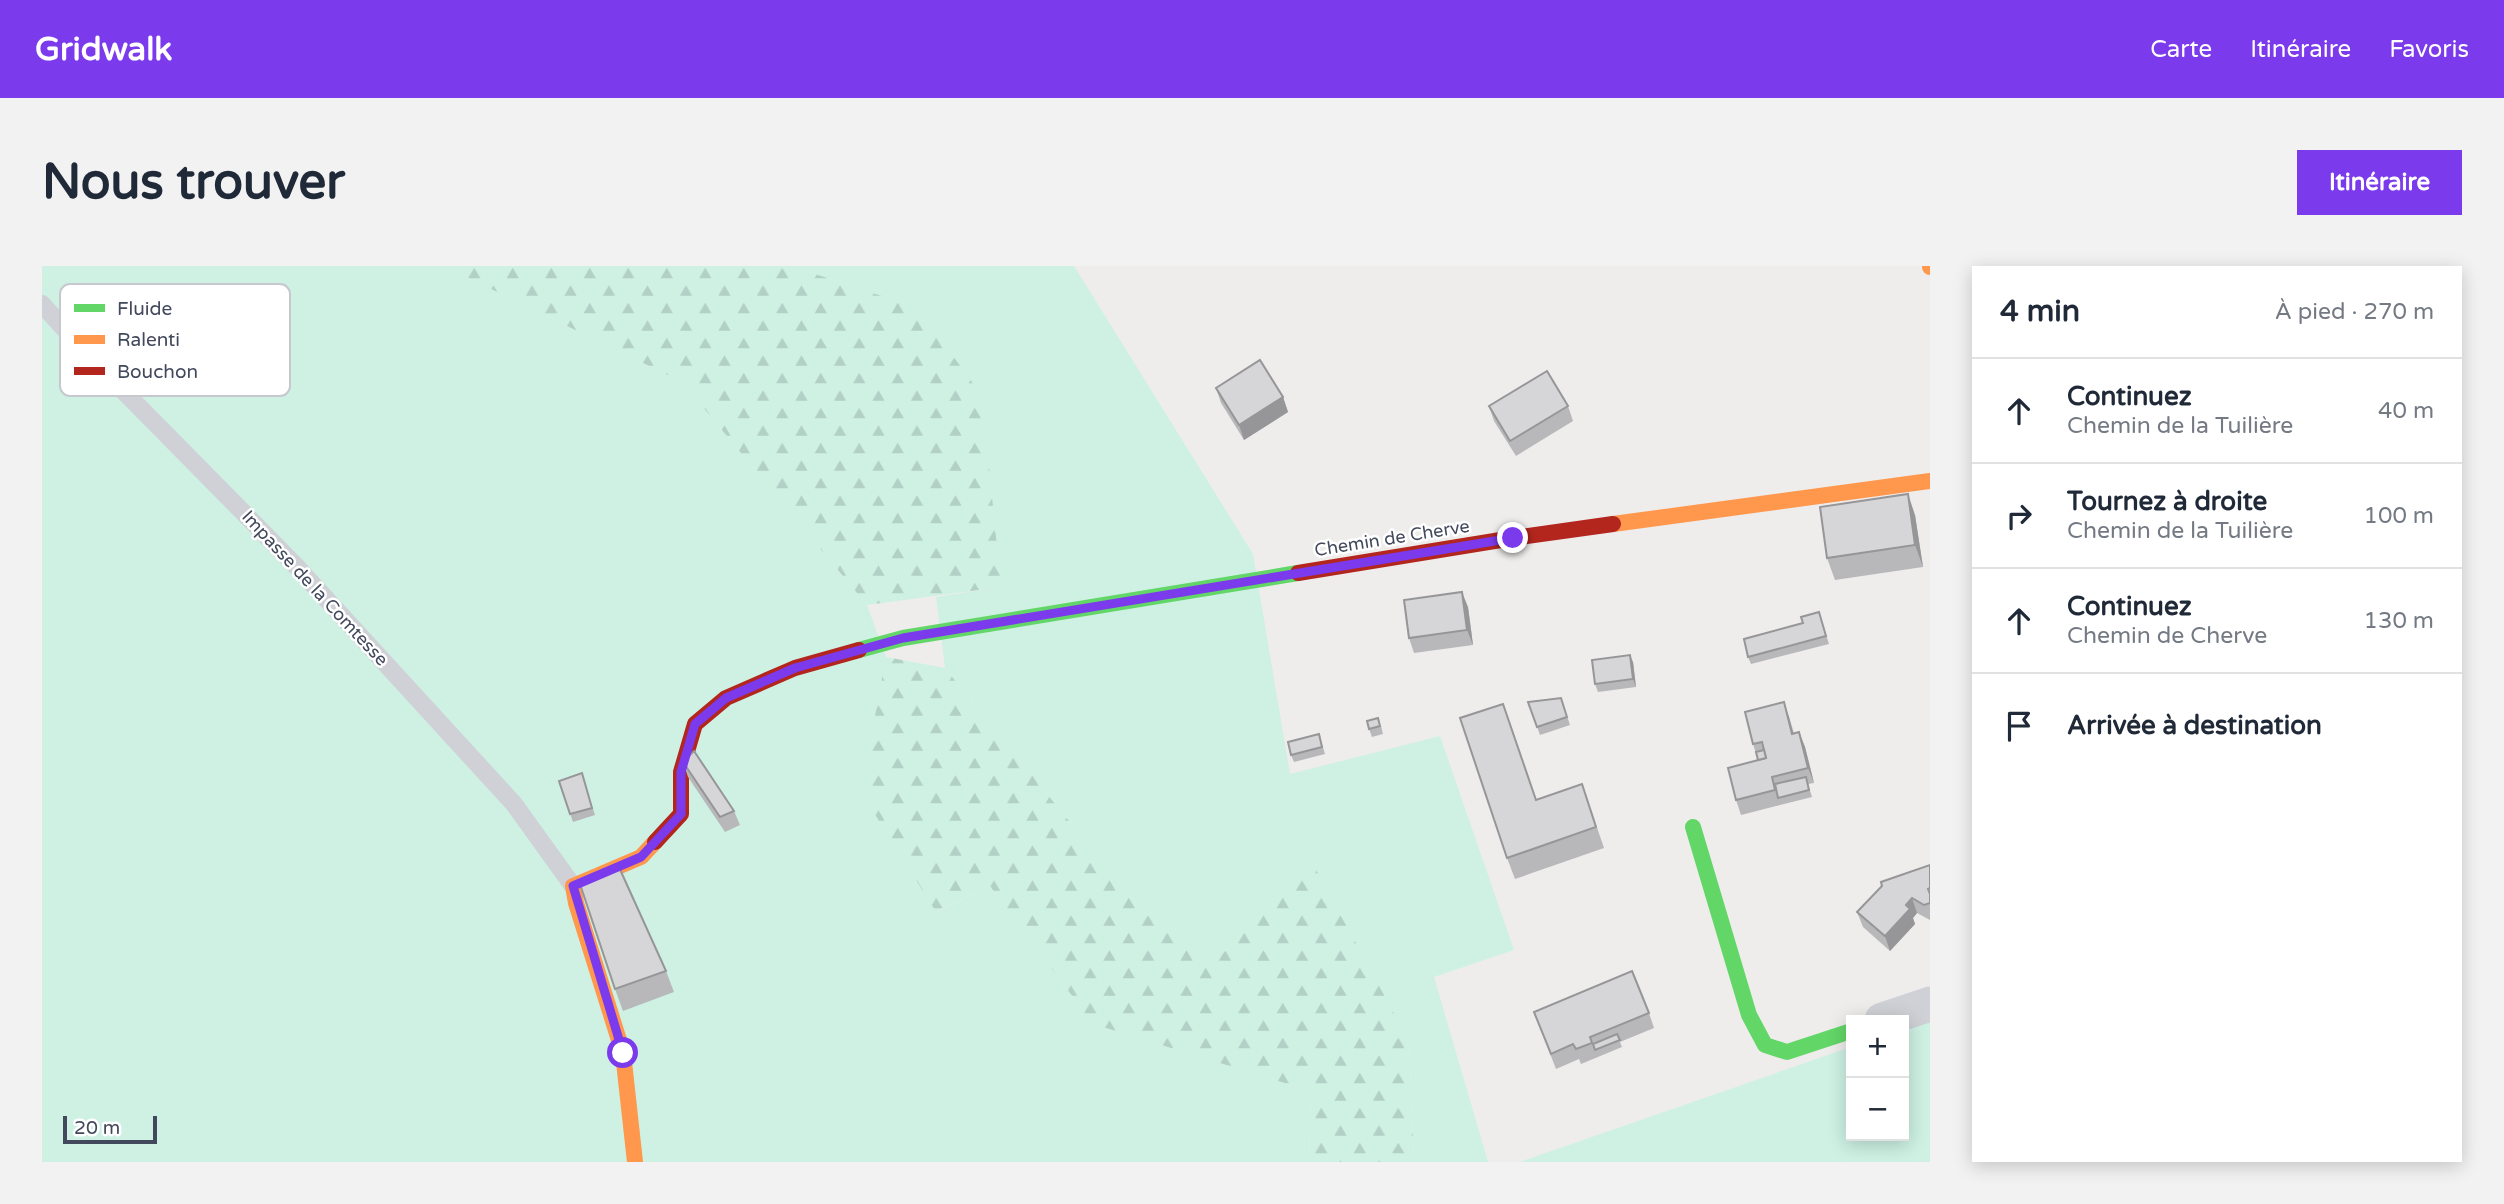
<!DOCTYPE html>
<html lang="fr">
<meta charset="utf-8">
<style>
:root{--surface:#fff;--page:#f2f2f3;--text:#1f2937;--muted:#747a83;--line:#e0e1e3;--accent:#7c3aed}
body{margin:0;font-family:"Varela Round",sans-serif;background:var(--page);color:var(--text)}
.controls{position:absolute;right:21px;bottom:21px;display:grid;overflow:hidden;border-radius:0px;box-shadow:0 4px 18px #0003}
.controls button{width:63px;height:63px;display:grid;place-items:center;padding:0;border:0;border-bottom:2px solid var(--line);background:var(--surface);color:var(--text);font:35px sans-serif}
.scale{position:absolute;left:21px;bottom:18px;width:94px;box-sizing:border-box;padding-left:7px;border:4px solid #42495c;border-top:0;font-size:19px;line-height:24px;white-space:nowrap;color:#42495c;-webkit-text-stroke:5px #fff;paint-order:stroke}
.stop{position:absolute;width:21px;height:21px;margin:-16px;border:5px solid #7c3aed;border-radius:50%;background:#fff}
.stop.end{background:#7c3aed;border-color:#fff;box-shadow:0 2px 7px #0008}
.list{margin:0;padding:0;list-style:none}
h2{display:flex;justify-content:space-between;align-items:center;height:91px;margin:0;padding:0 28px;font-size:30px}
h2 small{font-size:23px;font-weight:400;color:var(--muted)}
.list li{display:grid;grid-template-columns:46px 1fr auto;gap:21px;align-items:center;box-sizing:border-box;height:105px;padding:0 28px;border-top:2px solid var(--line)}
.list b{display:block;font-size:26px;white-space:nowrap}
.list p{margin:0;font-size:23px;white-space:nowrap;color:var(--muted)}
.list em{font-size:23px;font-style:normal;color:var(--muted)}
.icon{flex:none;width:38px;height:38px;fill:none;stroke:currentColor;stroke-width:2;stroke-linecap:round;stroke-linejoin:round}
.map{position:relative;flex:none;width:1888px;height:896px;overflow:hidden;border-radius:0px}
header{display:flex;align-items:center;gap:42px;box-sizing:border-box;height:98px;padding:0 35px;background:var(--accent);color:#fff}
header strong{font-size:33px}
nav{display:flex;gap:38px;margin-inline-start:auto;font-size:24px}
.intro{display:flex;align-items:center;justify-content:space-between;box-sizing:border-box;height:168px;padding:0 42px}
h1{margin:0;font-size:49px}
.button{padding:18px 32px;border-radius:0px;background:var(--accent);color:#fff;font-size:24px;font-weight:700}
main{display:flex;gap:42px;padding:0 42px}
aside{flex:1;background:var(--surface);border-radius:0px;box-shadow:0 4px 18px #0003}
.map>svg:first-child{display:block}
</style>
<header>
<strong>Gridwalk</strong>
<nav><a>Carte</a><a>Itinéraire</a><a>Favoris</a></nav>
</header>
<div class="intro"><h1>Nous trouver</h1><a class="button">Itinéraire</a></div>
<main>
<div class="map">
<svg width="1888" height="896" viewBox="0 0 1888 896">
<defs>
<pattern id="forest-firs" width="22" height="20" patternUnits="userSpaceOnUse" patternTransform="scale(1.75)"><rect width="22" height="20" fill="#cef1e4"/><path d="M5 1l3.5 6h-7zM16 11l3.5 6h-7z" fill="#b2d0c6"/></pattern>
</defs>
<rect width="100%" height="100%" fill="#eeedec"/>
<g fill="#cef1e4">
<polygon points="0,0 402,0 640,116 825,339 844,391 895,646 948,620 1051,758 1269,825 1267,896 0,896"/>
<polygon points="749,0 1032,0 1211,288 1248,508 1398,470 1472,684 1392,711 1446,896 1372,896 1367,775 1270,599 1169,699 1099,644 903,402 894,331 958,321 876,42"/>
<polygon points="1888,754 1888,896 1478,896 1809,781 1809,870 1862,870 1862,763"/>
</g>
<g fill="url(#forest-firs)">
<polygon points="402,0 749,0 876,42 940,130 959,321 825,339 640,116"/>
<polygon points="844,391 903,402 1099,644 1169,699 1271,598 1367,775 1372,896 1267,896 1269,825 1051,758 948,620 894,646 819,526"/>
</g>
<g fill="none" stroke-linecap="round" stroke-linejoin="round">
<polyline stroke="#cfd1d6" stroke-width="18" points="0,38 45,88 255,301 472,538 531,620"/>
<polyline stroke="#cfd1d6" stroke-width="35" points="1840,754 1888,738"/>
<g stroke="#63d668" stroke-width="16">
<polyline points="817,384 861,372 1256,307"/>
<polyline points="1651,561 1707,749 1723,779 1745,786 1809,765"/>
</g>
<g stroke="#ff974d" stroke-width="16">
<polyline points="1888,0 1888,1"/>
<polyline points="1571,258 1888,215"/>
<polyline points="593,896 581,787 534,637 531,620 599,591 613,576"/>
</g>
<g stroke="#b3261e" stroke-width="16">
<polyline points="1256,307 1471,272 1571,258"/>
<polyline points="613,576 639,548 639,506 653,458 684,432 753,402 817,384"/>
</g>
</g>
<g fill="#b8b8bb">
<polygon points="1174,122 1241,131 1246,146 1202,174 1179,137"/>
<polygon points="1447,140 1526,140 1531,155 1474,190 1452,155"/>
<polygon points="1873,249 1881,301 1793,314 1785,292"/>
<polygon points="1426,341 1431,379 1372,387 1367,372"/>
<polygon points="1777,346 1787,378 1709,398 1706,391 1761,357"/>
<polygon points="1591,396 1594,421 1556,426 1553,418"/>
<polygon points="1519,432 1528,459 1498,469 1486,436"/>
<polygon points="1747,451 1752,467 1757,466 1763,481 1772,517 1766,518 1770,531 1699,549 1694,534 1716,494 1711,478"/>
<polygon points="1339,460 1341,468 1330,471 1327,463"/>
<polygon points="1277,468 1283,488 1252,496 1249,489"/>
<polygon points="641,496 692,545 698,559 683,566 646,511"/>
<polygon points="517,515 542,515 553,549 531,556"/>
<polygon points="1540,518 1562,582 1473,613 1465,592 1494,534"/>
<polygon points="1888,600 1888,654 1875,647 1871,652 1873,658 1848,685 1821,661 1815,646"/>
<polygon points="624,705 632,726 581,745 573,723"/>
<polygon points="1492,746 1607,747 1612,762 1578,776 1580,781 1539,798 1537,793 1514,803"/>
</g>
<g fill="#969698">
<polygon points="1241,131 1246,146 1202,174 1197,159"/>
<polygon points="1866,228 1873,249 1881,301 1873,279"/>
<polygon points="1420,326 1426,341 1431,379 1425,364"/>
<polygon points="1588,389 1591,396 1594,421 1591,413"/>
<polygon points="1742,436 1747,451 1755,483 1750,468"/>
<polygon points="1757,466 1763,481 1772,517 1766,502"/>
<polygon points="1870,632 1875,647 1871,652 1873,658 1848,685 1843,670"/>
</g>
<g fill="#d6d6d9" stroke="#969698" stroke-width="2">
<polygon points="1218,94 1241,131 1197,159 1174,122"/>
<polygon points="1505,105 1526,140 1468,175 1447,140"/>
<polygon points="1866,228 1873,279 1785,292 1778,241"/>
<polygon points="1420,326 1425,364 1367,372 1362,334"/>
<polygon points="1777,346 1784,370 1706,391 1702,373 1761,357 1759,351"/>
<polygon points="1588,389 1591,413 1553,418 1550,394"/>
<polygon points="1519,432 1525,451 1495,461 1486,436"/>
<polygon points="1742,436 1750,468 1757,466 1766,502 1730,511 1733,524 1694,534 1686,502 1724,492 1720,476 1711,478 1703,446"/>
<polygon points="1461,438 1494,534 1540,518 1554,561 1465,592 1418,452"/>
<polygon points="1336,452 1338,460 1327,463 1325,455"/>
<polygon points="1277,468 1280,481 1249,489 1246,476"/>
<polygon points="1722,484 1724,492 1716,494 1714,486"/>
<polygon points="652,485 692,545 678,551 641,496"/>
<polygon points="540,507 550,542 528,548 517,515"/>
<polygon points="1764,511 1767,524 1736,532 1733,518"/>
<polygon points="576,599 624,705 573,723 538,618"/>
<polygon points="1888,599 1888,622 1886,623 1888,628 1888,637 1882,639 1870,632 1864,639 1868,643 1843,670 1815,646 1840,620 1839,616"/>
<polygon points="1590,705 1607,747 1548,771 1550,777 1534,783 1531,778 1509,788 1492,746"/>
<polygon points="1575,768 1578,774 1553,784 1551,778"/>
</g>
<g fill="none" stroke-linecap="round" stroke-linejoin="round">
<polyline stroke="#7c3aed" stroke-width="9" points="581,787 531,620 599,591 639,548 639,506 653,458 684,432 753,402 861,372 1471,272"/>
</g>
<g text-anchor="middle" stroke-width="5" stroke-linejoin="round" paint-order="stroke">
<g font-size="18" fill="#42495c" stroke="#fff">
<text transform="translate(1350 272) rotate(-9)" y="6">Chemin de Cherve</text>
<text transform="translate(273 322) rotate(47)" y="6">Impasse de la Comtesse</text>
</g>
</g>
<rect x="18" y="18" width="230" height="112" rx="10" fill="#fff" stroke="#c6c8ce" stroke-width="2"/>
<rect x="32" y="38" width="31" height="8" fill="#63d668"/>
<rect x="32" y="69" width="31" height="9" fill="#ff974d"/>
<rect x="32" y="101" width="31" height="8" fill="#b3261e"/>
<g font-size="19" fill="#42495c">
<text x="75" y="49">Fluide</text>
<text x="75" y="80">Ralenti</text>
<text x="75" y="112">Bouchon</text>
</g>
</svg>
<div class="controls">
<button>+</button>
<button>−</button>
</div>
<div class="scale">20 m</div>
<div class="stop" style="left:581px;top:787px"></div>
<div class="stop end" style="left:1471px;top:272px"></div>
</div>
<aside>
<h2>4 min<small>À pied · 270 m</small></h2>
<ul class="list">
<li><svg class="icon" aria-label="ahead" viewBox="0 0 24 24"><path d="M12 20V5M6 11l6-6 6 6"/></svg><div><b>Continuez</b><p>Chemin de la Tuilière</p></div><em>40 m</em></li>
<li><svg class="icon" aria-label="right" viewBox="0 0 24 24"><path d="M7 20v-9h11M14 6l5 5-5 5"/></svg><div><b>Tournez à droite</b><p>Chemin de la Tuilière</p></div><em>100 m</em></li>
<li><svg class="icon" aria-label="ahead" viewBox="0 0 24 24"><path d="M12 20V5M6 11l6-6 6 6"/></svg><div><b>Continuez</b><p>Chemin de Cherve</p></div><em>130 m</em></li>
<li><svg class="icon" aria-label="arrive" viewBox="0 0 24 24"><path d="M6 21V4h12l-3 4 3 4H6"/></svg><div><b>Arrivée à destination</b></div></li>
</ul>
</aside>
</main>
